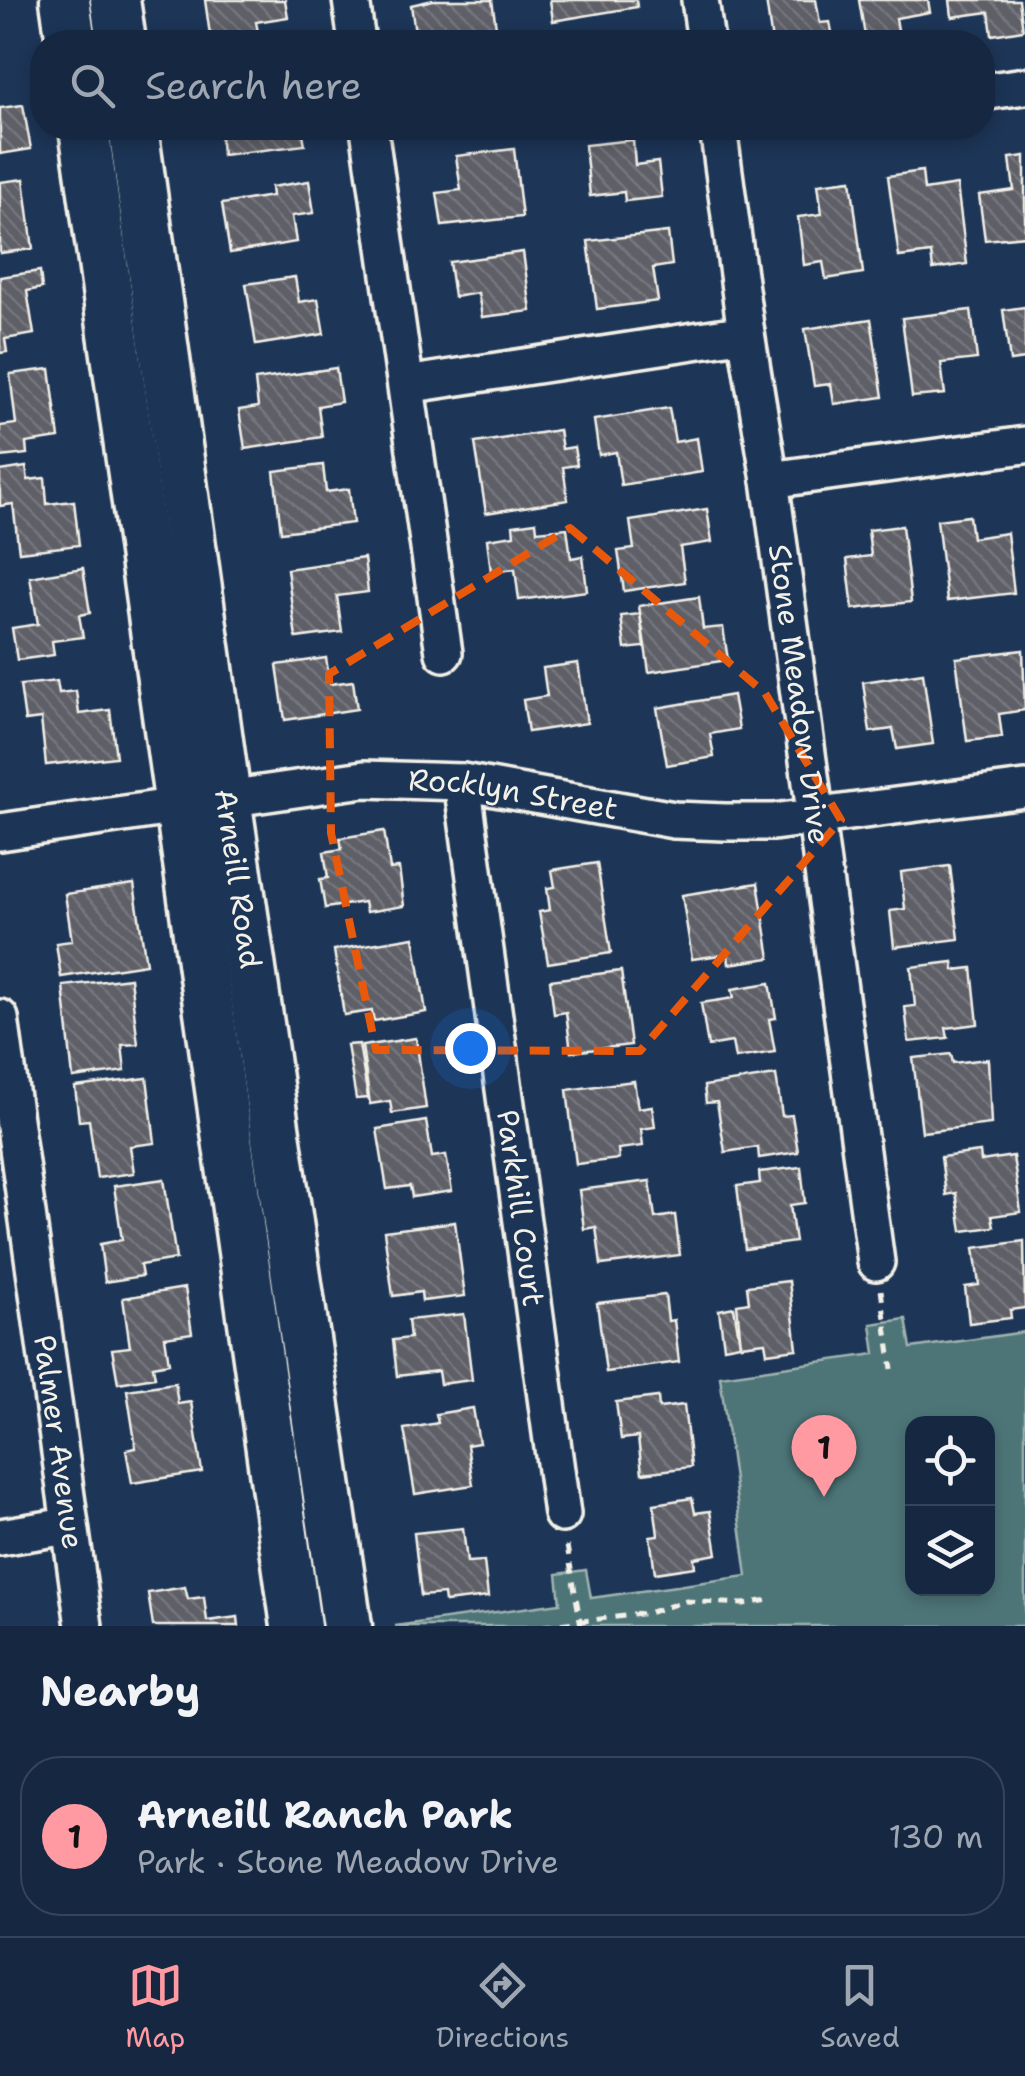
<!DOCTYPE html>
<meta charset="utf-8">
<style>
:root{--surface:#162841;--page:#23344c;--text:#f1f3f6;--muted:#9ea6b1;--line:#35445a;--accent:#ff9aa2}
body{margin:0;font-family:"Shantell Sans",sans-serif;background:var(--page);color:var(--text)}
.controls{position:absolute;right:30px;bottom:30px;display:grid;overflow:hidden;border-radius:20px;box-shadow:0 5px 15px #0003}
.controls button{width:90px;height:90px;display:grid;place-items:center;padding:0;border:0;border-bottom:2px solid var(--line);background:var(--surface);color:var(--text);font:50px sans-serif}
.you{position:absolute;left:470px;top:1048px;width:35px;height:35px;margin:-25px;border:8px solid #fff;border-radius:50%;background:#1a73e8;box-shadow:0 0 0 15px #1a73e833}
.badge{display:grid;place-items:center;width:65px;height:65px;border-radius:50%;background:var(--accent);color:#111;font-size:32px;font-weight:700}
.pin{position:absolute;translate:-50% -82px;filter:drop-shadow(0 2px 5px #0008)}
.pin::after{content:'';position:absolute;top:52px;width:35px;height:30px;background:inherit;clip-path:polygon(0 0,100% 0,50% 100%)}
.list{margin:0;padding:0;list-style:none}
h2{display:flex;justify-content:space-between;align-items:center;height:130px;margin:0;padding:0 40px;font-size:42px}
h2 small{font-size:32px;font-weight:400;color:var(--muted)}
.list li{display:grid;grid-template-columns:65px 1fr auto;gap:30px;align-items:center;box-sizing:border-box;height:160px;margin:0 20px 20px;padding:0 20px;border:2px solid var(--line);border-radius:40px}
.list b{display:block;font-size:38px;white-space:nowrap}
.list p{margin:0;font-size:32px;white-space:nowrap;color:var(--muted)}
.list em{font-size:32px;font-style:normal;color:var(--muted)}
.icon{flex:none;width:55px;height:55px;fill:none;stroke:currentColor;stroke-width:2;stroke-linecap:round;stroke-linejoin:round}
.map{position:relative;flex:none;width:1025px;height:1626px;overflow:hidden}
.search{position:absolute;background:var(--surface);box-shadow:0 5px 15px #0003;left:30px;right:30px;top:30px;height:110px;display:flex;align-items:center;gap:25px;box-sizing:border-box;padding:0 35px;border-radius:40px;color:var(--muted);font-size:38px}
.sheet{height:310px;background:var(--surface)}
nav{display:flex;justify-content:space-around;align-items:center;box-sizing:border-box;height:140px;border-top:2px solid var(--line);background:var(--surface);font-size:28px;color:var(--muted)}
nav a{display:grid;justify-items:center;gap:5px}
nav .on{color:var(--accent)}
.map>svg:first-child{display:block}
</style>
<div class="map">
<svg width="1025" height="1626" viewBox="0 0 1025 1626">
<defs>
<pattern id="building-back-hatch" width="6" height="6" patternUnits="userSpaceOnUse" patternTransform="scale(2.5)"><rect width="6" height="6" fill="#5e5e68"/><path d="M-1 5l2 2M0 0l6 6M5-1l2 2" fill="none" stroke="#76767e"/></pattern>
</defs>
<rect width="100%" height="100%" fill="#1d3557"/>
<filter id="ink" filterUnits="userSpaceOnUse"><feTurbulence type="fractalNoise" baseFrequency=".01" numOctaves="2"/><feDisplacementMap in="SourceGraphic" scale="20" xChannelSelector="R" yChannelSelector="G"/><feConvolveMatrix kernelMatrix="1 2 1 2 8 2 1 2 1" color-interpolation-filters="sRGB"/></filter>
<g filter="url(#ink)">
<path fill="#4d7578" stroke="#a0b3b0" stroke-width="2.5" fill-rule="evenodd" d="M906,1319l5,29 114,-16v294h-630l165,-23 -3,-29 29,-4 5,28 156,-22 -27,-200 155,-22 -4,-30zM912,1424h76v164h-76z"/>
<g fill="url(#building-back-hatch)" stroke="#f4f1e8" stroke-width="2.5">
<polygon points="205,0 285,0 288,17 256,22 260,42 211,42"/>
<polygon points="433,0 492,0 496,27 416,39 411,5"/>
<polygon points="550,0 636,0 637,7 553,21"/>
<polygon points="766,0 816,0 820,23 830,22 834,42 772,42"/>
<polygon points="859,0 928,0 930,12 896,18 900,42 866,42"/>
<polygon points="950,0 1019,0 1023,30 992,35 989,12 952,17"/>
<polygon points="23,105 31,149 0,154 0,108"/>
<polygon points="204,128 302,128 305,145 222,155 220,130 204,132"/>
<polygon points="633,140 635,165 658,162 662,197 625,201 624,192 590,196 585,145"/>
<polygon points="514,149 522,217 442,226 437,193 461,190 456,156"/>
<polygon points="1025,156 1025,236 985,240 979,195 1014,190 1010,158"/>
<polygon points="922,171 924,190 957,185 967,264 933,269 931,253 899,257 888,176"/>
<polygon points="24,179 33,249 0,253 0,182"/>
<polygon points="851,180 863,273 826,279 823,262 804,265 798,217 822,214 818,184"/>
<polygon points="309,181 314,213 292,216 296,242 230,253 222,204 272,196 271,187"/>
<polygon points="668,232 672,265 653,268 658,301 597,309 588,241"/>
<polygon points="523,252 531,311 482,317 478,293 454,297 449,262"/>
<polygon points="40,271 42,288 27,291 34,334 5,339 7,352 0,353 0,277"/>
<polygon points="295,277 299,302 318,299 324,334 256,345 246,284"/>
<polygon points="1025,307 1025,359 1010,361 1003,310"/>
<polygon points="971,310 977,359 941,363 945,394 912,397 902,318"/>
<polygon points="871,319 883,397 834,404 831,384 814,386 805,329"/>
<polygon points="336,368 341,402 318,406 322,437 245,449 239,410 258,407 255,380"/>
<polygon points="50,369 59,438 26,443 27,454 0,457 0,426 16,424 10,374"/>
<polygon points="669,408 675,442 697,438 702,472 621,485 616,452 599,455 594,420"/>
<polygon points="559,430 562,449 574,447 577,465 563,467 568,500 486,513 475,443"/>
<polygon points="323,465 326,492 349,489 353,523 281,532 274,471"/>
<polygon points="26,467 28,480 45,478 47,504 74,501 79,545 19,552 13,504 0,506 0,471"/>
<polygon points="707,509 712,542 680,547 685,582 624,591 618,551 634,549 630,521"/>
<polygon points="969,516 972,538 1007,533 1014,593 947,601 937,520"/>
<polygon points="536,522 537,531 567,528 571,558 583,556 587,591 519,600 515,569 491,572 487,539 514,535 513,525"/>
<polygon points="902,526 911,602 853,609 847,559 871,556 868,530"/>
<polygon points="364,558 368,592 337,596 342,632 296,638 287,569"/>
<polygon points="83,568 90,613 79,615 83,637 52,641 54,655 17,660 12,628 38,624 30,577"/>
<polygon points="699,597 703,629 723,627 728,660 649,672 639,606"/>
<polygon points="640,614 644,647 625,649 621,616"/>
<polygon points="1023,650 1025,710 999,714 1002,737 967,741 956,658"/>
<polygon points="326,658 330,684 353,681 357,709 285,720 277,665"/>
<polygon points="578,663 587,723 528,732 523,700 547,696 543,668"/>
<polygon points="923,673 933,744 897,749 893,729 870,732 863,682"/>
<polygon points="57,681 59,693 76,691 79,714 110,710 116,757 46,765 41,719 25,721 20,685"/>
<polygon points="733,695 739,729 710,734 714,757 667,765 657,708"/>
<polygon points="384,831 390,869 399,868 404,906 366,912 364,902 325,908 320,879 328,878 324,852 342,849 340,838"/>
<polygon points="597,863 611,953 548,963 539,912 550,910 547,888 555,887 552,870"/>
<polygon points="950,866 959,939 894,947 890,911 905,909 901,872"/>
<polygon points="758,883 770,958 729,964 728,954 692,959 682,895"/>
<polygon points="134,884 146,964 61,977 56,943 72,941 65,894"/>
<polygon points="414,937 426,1012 374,1021 372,1011 344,1015 334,950"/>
<polygon points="953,962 954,970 972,968 978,1024 946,1028 948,1038 909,1042 905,1007 915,1006 911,967"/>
<polygon points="621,971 631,1045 571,1052 566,1012 554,1014 550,980"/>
<polygon points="130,978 138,1044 122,1045 125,1071 73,1078 63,986"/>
<polygon points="770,983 776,1018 769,1019 775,1052 735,1058 732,1042 708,1046 701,1003 734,998 732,989"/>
<polygon points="416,1038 426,1108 392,1113 390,1101 370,1104 362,1046"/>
<polygon points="359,1044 368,1098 356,1099 347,1045"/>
<polygon points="951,1054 953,1063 988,1059 991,1124 922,1132 913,1058"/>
<polygon points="776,1075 782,1116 792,1115 798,1152 759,1158 758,1147 725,1152 717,1102 706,1103 704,1086"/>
<polygon points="147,1078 155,1143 130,1146 134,1173 97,1178 89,1120 79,1121 75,1087"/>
<polygon points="634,1081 638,1108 652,1106 655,1127 641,1129 643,1146 618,1149 619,1159 576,1164 567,1090"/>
<polygon points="426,1121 432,1157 446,1155 452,1191 412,1197 410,1186 387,1189 377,1129"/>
<polygon points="980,1152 981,1161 1013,1156 1021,1212 992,1216 994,1227 962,1231 956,1193 946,1195 941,1157"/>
<polygon points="801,1167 805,1203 790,1205 795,1242 745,1249 737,1186 760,1183 759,1172"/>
<polygon points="164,1179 176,1259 140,1265 142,1276 105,1282 100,1244 122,1240 114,1186"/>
<polygon points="650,1181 655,1218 675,1215 680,1255 601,1265 596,1227 584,1229 579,1190"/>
<polygon points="455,1222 465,1296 422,1301 421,1292 393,1296 384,1231"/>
<polygon points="1024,1241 1025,1308 1010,1310 1011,1318 969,1323 965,1287 979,1285 974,1248"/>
<polygon points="789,1281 797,1349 767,1353 765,1342 741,1345 737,1304 749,1302 747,1286"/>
<polygon points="185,1288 192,1333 165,1337 169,1363 153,1366 155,1377 118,1383 112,1349 130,1347 123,1298"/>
<polygon points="665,1295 668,1321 674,1320 679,1362 606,1372 597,1303"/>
<polygon points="734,1307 740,1344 724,1347 719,1310"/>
<polygon points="464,1314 472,1380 440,1384 438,1371 397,1376 393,1340 410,1338 408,1320"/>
<polygon points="175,1383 178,1404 191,1402 202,1472 132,1483 126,1450 136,1448 127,1390"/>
<polygon points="658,1397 659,1408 684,1405 691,1467 642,1473 638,1437 621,1439 616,1402"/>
<polygon points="473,1408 479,1443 467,1445 473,1485 415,1494 404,1429 438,1423 436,1414"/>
<polygon points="692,1498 695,1513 710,1511 717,1554 694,1558 695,1567 655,1573 650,1536 658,1535 654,1504"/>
<polygon points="463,1528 467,1562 484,1561 488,1597 445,1602 444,1594 421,1596 414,1533"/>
<polygon points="185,1587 188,1599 204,1597 207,1621 238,1617 239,1626 153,1626 148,1593"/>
</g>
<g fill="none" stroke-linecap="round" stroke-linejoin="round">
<g stroke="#f4f1e8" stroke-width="42">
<g id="minor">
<polyline points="351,0 357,42"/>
<polyline points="700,0 706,42"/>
<polyline points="982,92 1025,86"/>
<polyline points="369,128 444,653"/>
<path id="s1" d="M718,128l28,205 24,147 106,782"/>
<polyline points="406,385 746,333"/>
<polyline points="770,480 1025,445"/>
<path id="s2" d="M462,782l100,732"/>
<path id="s3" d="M0,832l364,-53 98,3 212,38 51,2h48l252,-33"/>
<path id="s4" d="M0,1018l84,608"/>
<polyline points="0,1537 68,1526"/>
</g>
</g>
<g stroke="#f4f1e8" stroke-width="55">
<g id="secondary">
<polyline points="65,0 71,42"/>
<polyline points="115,0 121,42"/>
<polyline points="84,128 296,1626"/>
<path id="s5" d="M133,128l93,670 121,828"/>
</g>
</g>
<g stroke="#f4f1e8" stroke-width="5" stroke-dasharray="10 8" stroke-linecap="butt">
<polyline points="881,1290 892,1369"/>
<polyline points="567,1546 581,1626"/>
<polyline points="543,1626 648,1613 685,1601 743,1604 769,1600"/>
</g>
<use href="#minor" stroke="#1d3557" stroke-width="35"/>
<use href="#secondary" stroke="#1d3557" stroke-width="48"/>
</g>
</g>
<path fill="none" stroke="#e8590c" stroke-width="8" stroke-dasharray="20 12" stroke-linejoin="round" d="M570,528l195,165 76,127 -201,231 -264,-1 -45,-217 -2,-159z"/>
<g text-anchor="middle" stroke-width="8" stroke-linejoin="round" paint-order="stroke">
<g font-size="30" fill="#f4f1e8" stroke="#1d3557">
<text dy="10" stroke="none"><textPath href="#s1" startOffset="572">Stone Meadow Drive</textPath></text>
<text dy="10" stroke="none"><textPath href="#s3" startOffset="518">Rocklyn Street</textPath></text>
<text dy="10" stroke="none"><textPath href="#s5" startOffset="758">Arneill Road</textPath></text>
<text dy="10" stroke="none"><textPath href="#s2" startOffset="430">Parkhill Court</textPath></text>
<text dy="10" stroke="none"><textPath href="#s4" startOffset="428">Palmer Avenue</textPath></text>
</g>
</g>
</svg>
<div class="controls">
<button><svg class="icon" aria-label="locate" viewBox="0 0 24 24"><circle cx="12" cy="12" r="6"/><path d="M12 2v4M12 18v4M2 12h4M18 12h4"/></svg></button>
<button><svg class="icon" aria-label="layers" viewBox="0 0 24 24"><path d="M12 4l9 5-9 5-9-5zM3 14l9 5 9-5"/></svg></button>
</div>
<div class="you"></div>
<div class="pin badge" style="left:824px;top:1497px">1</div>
<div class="search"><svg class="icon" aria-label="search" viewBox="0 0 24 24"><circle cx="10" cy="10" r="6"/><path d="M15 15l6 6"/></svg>Search here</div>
</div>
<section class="sheet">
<h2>Nearby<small></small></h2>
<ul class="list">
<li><span class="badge">1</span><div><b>Arneill Ranch Park</b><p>Park · Stone Meadow Drive</p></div><em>130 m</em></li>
</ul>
</section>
<nav>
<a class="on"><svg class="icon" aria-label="map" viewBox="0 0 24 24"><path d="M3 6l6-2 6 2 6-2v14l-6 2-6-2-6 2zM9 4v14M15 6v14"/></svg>Map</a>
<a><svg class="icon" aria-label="directions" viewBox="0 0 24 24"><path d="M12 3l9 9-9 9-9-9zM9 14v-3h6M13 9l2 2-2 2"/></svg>Directions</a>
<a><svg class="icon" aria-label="saved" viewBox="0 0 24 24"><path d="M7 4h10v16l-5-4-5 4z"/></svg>Saved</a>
</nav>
